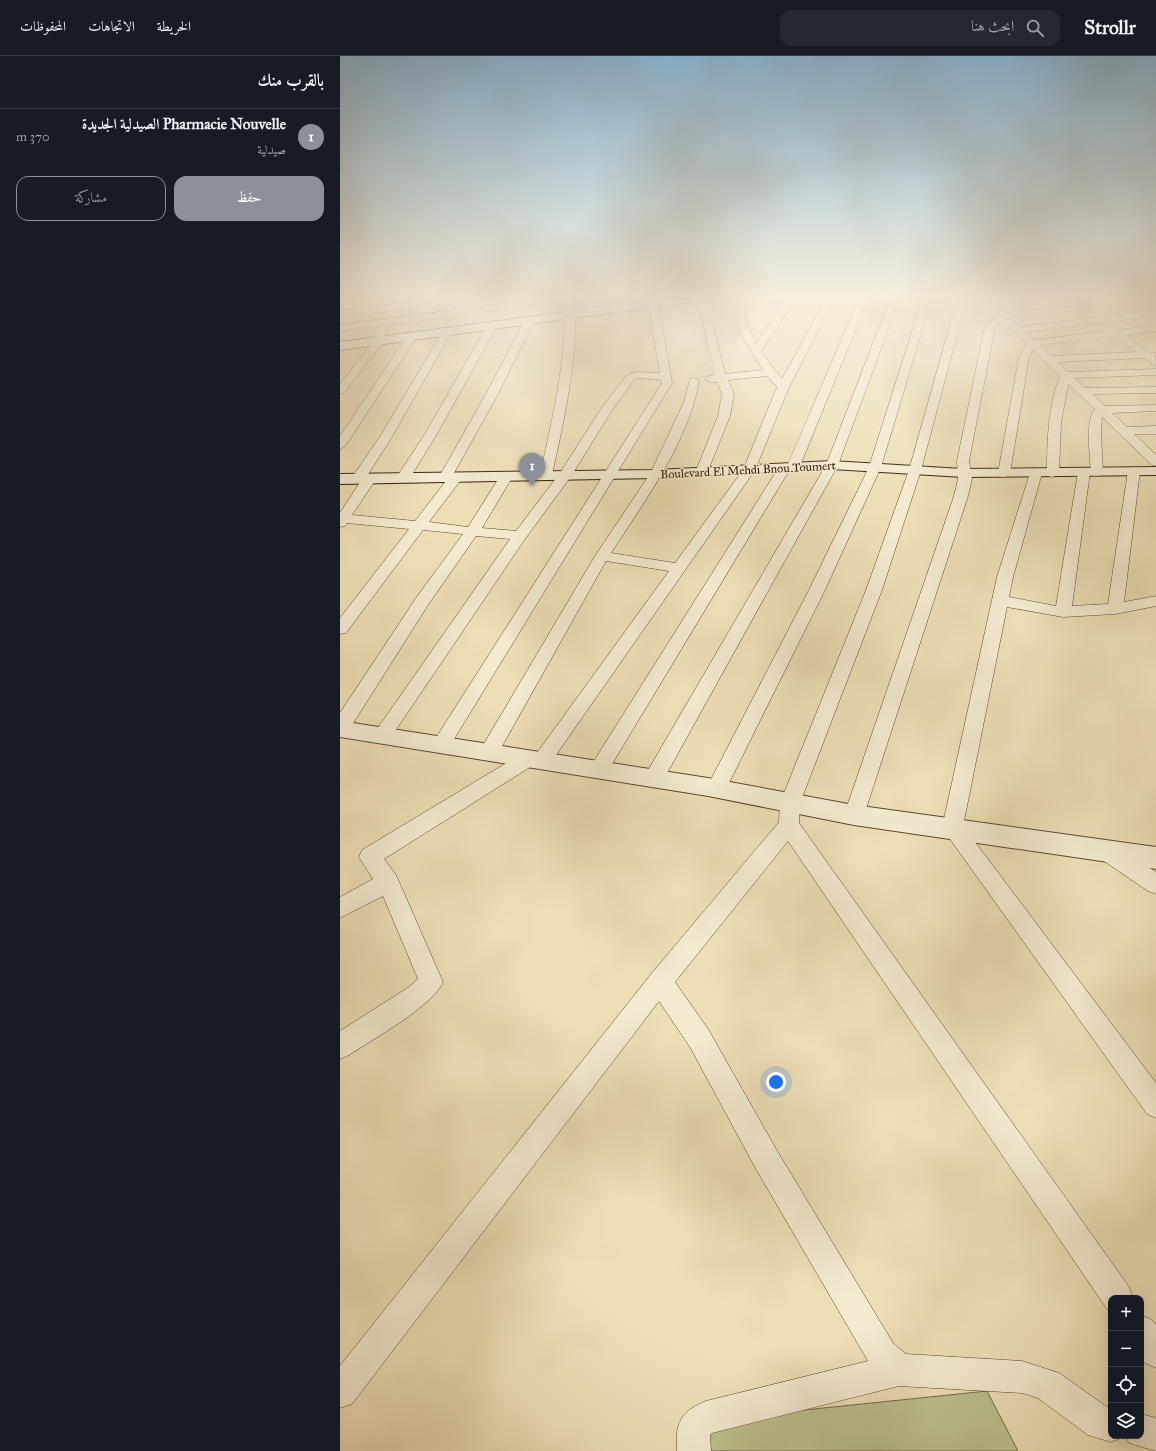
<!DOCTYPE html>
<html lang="ar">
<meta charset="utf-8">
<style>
:root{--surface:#171b24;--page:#242831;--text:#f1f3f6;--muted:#9ea1a6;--line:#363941;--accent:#8c9099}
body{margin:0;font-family:"IM FELL Great Primer",Amiri,serif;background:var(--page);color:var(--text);direction:rtl}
.controls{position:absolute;right:12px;bottom:12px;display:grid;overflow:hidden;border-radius:8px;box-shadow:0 4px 16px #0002}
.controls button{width:36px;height:36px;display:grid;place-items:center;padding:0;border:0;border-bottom:1px solid var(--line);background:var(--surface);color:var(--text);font:20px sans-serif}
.you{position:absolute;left:436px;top:1026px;width:14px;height:14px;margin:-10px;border:3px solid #fff;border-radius:50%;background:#1a73e8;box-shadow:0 0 0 6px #1a73e833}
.badge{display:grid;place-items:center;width:26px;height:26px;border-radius:50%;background:var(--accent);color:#fff;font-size:13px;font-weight:700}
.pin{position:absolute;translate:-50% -33px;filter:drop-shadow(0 1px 2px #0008)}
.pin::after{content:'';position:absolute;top:21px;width:14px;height:12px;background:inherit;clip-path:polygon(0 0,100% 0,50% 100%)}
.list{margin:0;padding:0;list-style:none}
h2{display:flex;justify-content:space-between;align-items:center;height:52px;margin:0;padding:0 16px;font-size:17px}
h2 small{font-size:13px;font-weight:400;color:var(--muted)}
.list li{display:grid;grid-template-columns:26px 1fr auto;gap:12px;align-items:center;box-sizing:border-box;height:56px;padding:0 16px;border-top:1px solid var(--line)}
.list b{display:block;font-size:15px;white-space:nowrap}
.list p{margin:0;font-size:13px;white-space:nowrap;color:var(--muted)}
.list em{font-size:13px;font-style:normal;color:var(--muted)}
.actions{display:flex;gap:8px;padding:12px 16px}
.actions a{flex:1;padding:9px 0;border:1px solid var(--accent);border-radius:12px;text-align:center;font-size:14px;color:var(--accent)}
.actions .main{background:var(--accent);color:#fff}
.icon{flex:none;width:22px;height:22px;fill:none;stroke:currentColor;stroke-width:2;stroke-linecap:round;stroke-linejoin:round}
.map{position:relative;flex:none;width:816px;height:1395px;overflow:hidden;direction:ltr}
header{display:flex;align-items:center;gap:24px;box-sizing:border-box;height:56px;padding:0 20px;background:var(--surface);border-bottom:1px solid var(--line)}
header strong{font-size:19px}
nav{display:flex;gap:22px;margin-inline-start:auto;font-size:14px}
.search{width:280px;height:36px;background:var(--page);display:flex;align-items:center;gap:10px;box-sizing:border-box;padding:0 14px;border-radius:12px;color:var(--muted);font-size:15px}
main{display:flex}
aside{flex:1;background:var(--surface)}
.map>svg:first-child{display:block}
</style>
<header>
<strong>Strollr</strong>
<div class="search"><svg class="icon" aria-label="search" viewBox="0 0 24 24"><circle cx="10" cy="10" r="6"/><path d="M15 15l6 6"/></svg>ابحث هنا</div>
<nav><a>الخريطة</a><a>الاتجاهات</a><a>المحفوظات</a></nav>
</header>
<main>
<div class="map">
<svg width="816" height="1395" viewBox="0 0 816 1395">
<rect width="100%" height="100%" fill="#eddeb6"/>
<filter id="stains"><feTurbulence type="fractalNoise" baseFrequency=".005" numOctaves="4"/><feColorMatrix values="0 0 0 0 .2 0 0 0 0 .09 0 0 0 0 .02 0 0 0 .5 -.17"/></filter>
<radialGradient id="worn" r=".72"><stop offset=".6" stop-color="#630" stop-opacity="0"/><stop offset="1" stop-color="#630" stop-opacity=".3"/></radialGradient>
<polygon fill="#bbc08c" stroke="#746947" points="647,1335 678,1395 349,1395 349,1366"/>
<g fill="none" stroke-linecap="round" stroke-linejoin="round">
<g stroke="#5e452f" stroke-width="1">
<g id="minor">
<polygon points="119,241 143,242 138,245 0,260 0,254"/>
<path d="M225,241h10c3,61 -10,119 -23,178l-6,4 -6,-4c13,-59 27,-117 25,-178z"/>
<polygon points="243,241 253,241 255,256 253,258 247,258 245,256"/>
<polygon points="280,241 289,241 295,251 293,253 287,253"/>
<path d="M357,241l9,1 19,76 38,-4 -22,-36 -12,-37h9l2,8 43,-2 4,-6h9l-4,8 1,1 -4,3 -28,43 21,27 45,-82h9l-47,90 -34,83 -206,295 -7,2 -7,-3 -151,95 12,16 47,107c-10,24 -70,57 -94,73l-9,4v-28l69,-44 9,-8 -35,-83 -43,22v-21l33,-18 -14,-22 3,-7 161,-97 7,-2 7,2 132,-182 -63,-10 -110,196 -7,2 -7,-2 -2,-5 2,-5 113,-191 55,-82 34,-72 6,-23 4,-1 5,3c-10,60 -55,121 -88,172l64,10 68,-93 34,-83 -10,-11 -39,4 6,14 -4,22 -23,57 -6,4 -5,-1 -1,-3 23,-57 4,-22 -5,-12h-7l-5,-3 1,-2 9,-2zM439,253l-23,35 -14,-33z"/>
<polygon points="520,241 529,241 460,410 459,413 450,413 266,718 259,721 252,718 249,713 252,708 439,411 440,408 448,408"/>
<polygon points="551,241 560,241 498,409 321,728 314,730 307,728 304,722 307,716 486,409"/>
<polygon points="583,241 592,241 541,411 485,534 383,739 376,741 369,739 366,733 469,534 529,411"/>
<path d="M618,241h9l-46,173 -39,120 -82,213 -1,20 330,464 4,11h-22v13l-4,-2 -319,-468 -113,141 33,47 68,120 117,194 13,11 116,7 37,12 48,34 4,1v28l12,1 -12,5 -23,-7 -50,-37 -16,-5 -123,-7 -187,47 -2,2 1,16h-34c-2,-28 3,-39 29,-50l162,-40 -112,-192 -66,-122 -31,-46 -307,403 -12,4v-42l312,-393 127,-151 1,-19 86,-213 43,-120z"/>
<path d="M638,241h10l4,4 30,-4h29l-4,3 -50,6 8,7 133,-16h18v4l-146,17 10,9 136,-17v6l-130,16 8,8 74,-9 -2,-3 5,-3 8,5 37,-5v6l-30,4 22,17 7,1 1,13 -12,-8 -86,4 10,10 88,-3v6l-81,3 10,10 71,-1v6l-64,1 13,12 51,-1v6l-44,2 15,14 29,-1v8h-22l22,21v11l-4,-1 -50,-48 -1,17 2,38 -6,4 -5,-1 -1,-3c-1,-14 -6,-54 4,-63l-27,-25 -7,39 -2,50 -6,4 -5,-1 -1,-3c0,-33 1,-66 13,-97l-27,-26 -4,7 -19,116 -6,4 -5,-1 -1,-3 21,-116 8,-14 -24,-22 -8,6 -26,134 3,18 -4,17 -104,319 -3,6 -7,2 -7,-2 -3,-6 110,-319 4,-17 -1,-18 28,-135 12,-10zM775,280l21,16 -85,4 -11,-11z"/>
<polygon points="200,243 205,246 203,248 48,269 43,286 4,337 0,338 0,328 33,286 38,270 0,275 0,269"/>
<polygon points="313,245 318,248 332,327 108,693 101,695 94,693 92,688 322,327 321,324 298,322 294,324 272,354 232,419 185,483 49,684 42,686 35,684 33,679 170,483 136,480 88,549 7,677 0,679 0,657 76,542 123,478 83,474 6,577 0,578 0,562 69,473 7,467 5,470 0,471 0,457 20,426 13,426 11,423 41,379 103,275 106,274 111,277 53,379 27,420 34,420 36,423 12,459 75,465 106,425 101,424 99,421 146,338 184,265 189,262 194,265 158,338 114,417 121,418 123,421 89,466 128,471 162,417 167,416 173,420 142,472 176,475 220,417 261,353 286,320 296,316 320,317 308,248"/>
<polygon points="152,267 157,270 97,378 68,425 58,425 56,422 85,378 147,270"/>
<polygon points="71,279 76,282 6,389 0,393 0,380 67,280"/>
<polygon points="794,411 800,415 784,546 816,540 816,550 775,558 723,561 667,551 623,770 816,1027 816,1062 807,1058 602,772 657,521 690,417 696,413 702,417 673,521 669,541 716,550 738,416 744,412 750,416 732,550 768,548 788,415"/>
<polygon points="768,788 775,791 816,816 816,838 808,835 761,803 757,797 761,791"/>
<polygon points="801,1259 812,1264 816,1269 816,1312 805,1307 801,1302"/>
<polygon points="801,1358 816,1362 816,1395 789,1387 786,1380 801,1380"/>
</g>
</g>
<g stroke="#5e452f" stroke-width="2">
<g id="tertiary">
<polygon points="340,241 371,241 366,244 0,294 0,286"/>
<polygon points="0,665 368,722 514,749 816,791 816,813 514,769 368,740 0,681"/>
</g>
</g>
<g stroke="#2e1202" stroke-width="2">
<polygon id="secondary" points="492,405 623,413 816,411 816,419 623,421 492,413 316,422 0,428 0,418 316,414"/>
</g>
<use href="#minor" fill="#f3ead0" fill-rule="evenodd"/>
<use href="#tertiary" fill="#f3ead0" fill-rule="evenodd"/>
<use href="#secondary" fill="#f3ead0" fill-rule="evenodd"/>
</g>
<linearGradient id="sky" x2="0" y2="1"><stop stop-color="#8ab6d5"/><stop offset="0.55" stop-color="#f7f0de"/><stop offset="1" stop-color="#f7f0de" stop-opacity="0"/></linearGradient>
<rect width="816" height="437" fill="url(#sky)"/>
<g text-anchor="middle" stroke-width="3" stroke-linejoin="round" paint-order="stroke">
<g font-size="12" fill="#2e1202" stroke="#f3ead0">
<text transform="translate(408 414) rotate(-3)" y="4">Boulevard El Mehdi Bnou Toumert</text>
</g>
</g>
<rect width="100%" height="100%" filter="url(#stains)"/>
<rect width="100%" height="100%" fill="url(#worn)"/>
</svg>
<div class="controls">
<button>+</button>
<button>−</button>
<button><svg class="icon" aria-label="locate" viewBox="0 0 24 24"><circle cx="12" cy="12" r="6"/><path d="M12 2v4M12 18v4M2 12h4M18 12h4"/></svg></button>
<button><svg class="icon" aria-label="layers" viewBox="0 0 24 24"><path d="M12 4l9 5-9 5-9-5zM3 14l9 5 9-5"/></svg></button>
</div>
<div class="you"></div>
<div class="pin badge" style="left:192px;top:430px">1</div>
</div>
<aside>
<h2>بالقرب منك<small></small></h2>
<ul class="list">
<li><span class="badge">1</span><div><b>Pharmacie Nouvelle الصيدلية الجديدة</b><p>صيدلية</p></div><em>370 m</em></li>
</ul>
<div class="actions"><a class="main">حفظ</a><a>مشاركة</a></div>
</aside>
</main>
